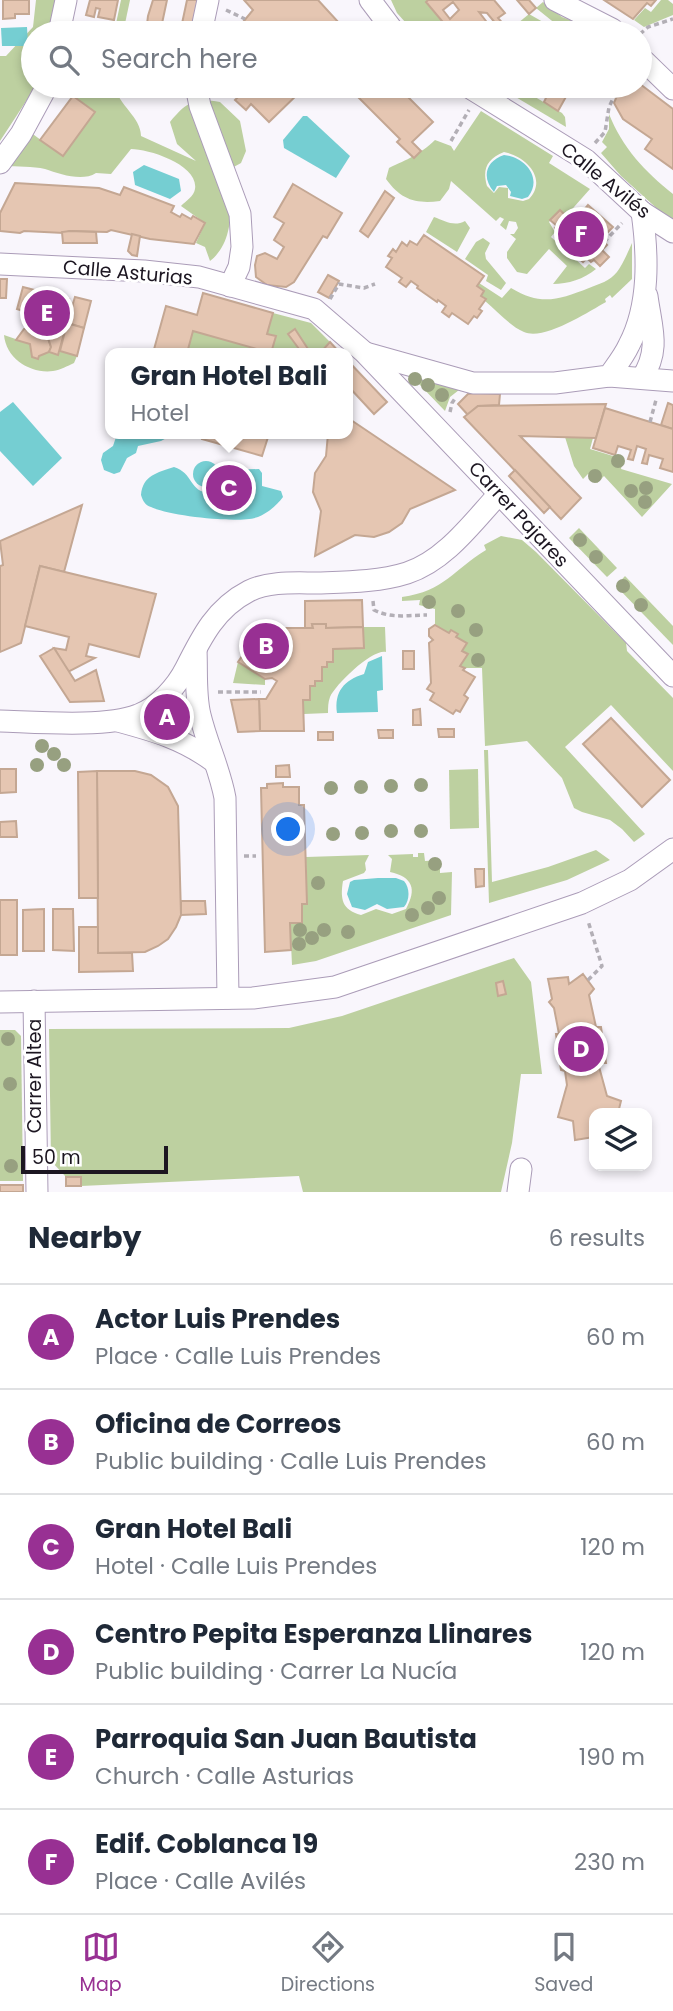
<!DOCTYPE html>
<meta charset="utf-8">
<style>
:root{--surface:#fff;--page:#f2f2f3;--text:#1f2937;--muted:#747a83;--line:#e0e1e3;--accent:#983093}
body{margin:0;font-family:Poppins,sans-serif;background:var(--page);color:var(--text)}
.controls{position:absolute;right:21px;bottom:21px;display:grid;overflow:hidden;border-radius:14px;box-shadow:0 4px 10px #0003}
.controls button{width:63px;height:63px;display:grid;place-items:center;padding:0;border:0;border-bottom:2px solid var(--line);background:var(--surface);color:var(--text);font:35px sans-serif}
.scale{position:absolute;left:21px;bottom:18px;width:147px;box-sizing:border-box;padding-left:7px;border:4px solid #1c1621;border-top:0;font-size:19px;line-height:24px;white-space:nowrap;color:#1c1621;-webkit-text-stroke:5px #fff;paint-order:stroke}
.you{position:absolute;left:289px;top:830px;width:24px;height:24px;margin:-18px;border:5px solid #fff;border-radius:50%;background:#1a73e8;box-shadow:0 0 0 10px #1a73e833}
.badge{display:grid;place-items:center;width:46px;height:46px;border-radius:50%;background:var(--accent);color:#fff;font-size:23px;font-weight:700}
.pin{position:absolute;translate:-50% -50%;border:4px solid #fff;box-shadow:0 2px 7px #0006}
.popup{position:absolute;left:105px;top:348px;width:248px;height:91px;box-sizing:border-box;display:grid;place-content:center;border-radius:14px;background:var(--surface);filter:drop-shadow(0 2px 5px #0005);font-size:23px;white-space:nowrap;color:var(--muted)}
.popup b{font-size:26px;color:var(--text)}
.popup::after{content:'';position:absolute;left:50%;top:100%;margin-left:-14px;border:14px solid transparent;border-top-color:var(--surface)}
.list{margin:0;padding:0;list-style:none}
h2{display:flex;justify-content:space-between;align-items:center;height:91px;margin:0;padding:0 28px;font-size:30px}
h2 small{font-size:23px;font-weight:400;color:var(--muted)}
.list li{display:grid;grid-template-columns:46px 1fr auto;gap:21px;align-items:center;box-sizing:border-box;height:105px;padding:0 28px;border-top:2px solid var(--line)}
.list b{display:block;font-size:26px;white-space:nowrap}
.list p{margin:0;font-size:23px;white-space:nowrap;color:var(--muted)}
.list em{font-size:23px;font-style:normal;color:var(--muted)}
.icon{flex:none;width:38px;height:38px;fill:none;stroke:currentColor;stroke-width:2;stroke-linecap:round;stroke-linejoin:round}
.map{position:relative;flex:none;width:673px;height:1192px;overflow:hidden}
.search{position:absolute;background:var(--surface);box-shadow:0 4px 10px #0003;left:21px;right:21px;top:21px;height:77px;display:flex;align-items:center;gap:18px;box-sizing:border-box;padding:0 24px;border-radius:38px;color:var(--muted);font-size:26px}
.sheet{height:721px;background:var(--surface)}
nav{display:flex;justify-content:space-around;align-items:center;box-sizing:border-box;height:98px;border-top:2px solid var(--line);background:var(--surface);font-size:19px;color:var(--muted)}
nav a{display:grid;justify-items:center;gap:4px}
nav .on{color:var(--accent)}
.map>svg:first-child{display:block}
</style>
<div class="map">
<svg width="673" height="1192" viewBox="0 0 673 1192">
<rect width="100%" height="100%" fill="#f9f6fc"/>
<g fill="#bdd0a0" fill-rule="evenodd">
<polygon points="36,0 55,0 50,33 33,33 33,86 36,86 0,141 0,56 6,56 33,27"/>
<polygon points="121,0 130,0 123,33 114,33"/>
<polygon points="391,0 428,0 426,2 452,33 415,33 397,13"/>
<polygon points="661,0 668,0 673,4 673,15 644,27 634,20 645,8 651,12"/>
<polygon points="543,2 562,17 604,33 567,33 536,8"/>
<polygon points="529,14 543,22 539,33 506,33"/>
<path d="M56,86h59c3,19 26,31 26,50l55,25 -19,-17 -7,-22c17,-20 23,-24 50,-20l20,19 6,30 -5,12 -11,6c0,31 7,71 -20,92l-5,-14 -9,-4 9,-20 -24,-17c5,-5 13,-10 14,-17 4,-24 -46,-40 -64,-40l-20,25 -15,-1c-14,9 -36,1 -51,-4 -12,-3 -28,-2 -41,-3l26,-34 19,14h8l24,-35c-4,-12 -8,-19 -22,-20z"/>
<polygon points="520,88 562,113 565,117 566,127 514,96"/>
<path d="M481,111l72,45 -4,7 41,26 -24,27 -6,-6 -11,12 6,10 -4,5 34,31 4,-4 7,5c-12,10 -28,15 -43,15l14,-18 -18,-17 -22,25 -10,-2 -10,-14v-6l9,-13 -6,-5h4l4,-6 -2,-6 -7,-1 -3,9 -6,-5 4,-6 -4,-2 -4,4 -45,-40 -2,8 -9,12c-24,3 -39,-1 -54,-22l3,-11c19,-9 30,-13 46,-28l16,6 3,5zM504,152c22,4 44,27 25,47l-6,2 -15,-3v-10l-9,-1 -5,6 -7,-7c-5,-17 0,-27 17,-34z"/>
<path d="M609,114c13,33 36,58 64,80v29l-52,-47 -20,-23 6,-6 -5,-5 7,-13z"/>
<path d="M434,217c11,4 20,10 31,4l5,7 -13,24 -31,-20z"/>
<polygon points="483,238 490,243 485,253 486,259 506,283 501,290 486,281 488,275 465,259 476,242"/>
<path d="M632,243v36l-20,19 -2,-3 -5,4 1,3c-18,10 -62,39 -82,30 -14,-6 -27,-21 -39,-31l1,-2 -5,-3 -4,-10 2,-3 23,15 9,-10c30,18 47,12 78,0 10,-4 21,-7 28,-16 6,-8 11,-20 15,-29z"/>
<polygon points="273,313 311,323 330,342 320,353 187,353 193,331 271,353 276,337 267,334"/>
<path d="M4,335l26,9 2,12 5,3 2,-3 10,-4 9,3 2,-4 17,5 -3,7c-7,3 -13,7 -21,8 -22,3 -47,-12 -49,-36z"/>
<polygon points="400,370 459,390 450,397 445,411 419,384"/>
<polygon points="565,437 593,438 590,449 623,459 621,469 672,484 642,517 604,476 597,483 588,474 583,479 574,466"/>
<polygon points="579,528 617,568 607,577 569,538"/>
<path d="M501,536l21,4 14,12 90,91 1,8 46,47v73l-62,-66 -46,42 80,87 -11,8 -12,-13 -12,-9 -28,-8 -8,-4 -12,-30 -35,-37 -42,5 -3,-78h-17l-5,-2 7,-12 -5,-3 4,-8 -10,-6 2,-3 -6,-4 -3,3 -14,-8v-16l-16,-4 1,-5 -18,1v-4c43,-6 51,-27 84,-47l-2,-5z"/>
<polygon points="625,576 673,626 673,645 616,586"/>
<path d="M363,627h22l1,25c-14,-3 -50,32 -56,45 -2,5 -2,11 -2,16l-24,1 -1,-14 7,-1v-13h5v-5h7v-14h5v-5h6v-13l30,-1z"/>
<polygon points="238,662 265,679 265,685 233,683"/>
<polygon points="484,750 488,750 492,882 548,867 596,850 610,860 567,880 489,903"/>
<polygon points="478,769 479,828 450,829 449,770"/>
<path d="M418,853h6l1,8 15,-1v13l12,-1 -1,43 -135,46 -24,4 -2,-42h12v-19h5l-1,-47 63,-2 -4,8 1,7 -2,3 -21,8c-3,18 -1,29 18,34l15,-6 16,5 14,-5c11,-20 7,-32 -16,-37l2,-13 -4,-4 25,-1v3h5z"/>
<polygon points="514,958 531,982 542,1074 521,1074 512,1143 501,1192 303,1192 299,1176 81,1186 81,1177 66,1177 51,1161 49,1029 289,1028 342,1016"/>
<polygon points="0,1030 15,1030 21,1036 23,1181 0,1181"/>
</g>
<g fill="#75ced2">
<polygon points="27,27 28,46 2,46 1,28"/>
<polygon points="303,116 307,116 350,156 336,178 284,148 283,140"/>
<path d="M504,155c21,2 39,23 24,42l-6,2 -12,-3 1,-4 -5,-7 -9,1 -3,6c-13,-15 -8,-31 10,-37z"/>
<polygon points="144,165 179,179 181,191 170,199 135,185 133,172"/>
<polygon points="13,402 62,458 33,486 0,451 0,412"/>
<polygon points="117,434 174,434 161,441 138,446 136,453 127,458 120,472 114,474 104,470 101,460 103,453 113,446"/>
<circle cx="206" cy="474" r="13"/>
<path d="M174,467c21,6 15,30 42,25l5,-7 2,-15 36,-1 3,4v13l19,5 2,6c-6,8 -15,16 -25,20 -19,7 -88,-1 -107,-10 -6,-2 -8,-6 -10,-12 2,-20 16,-22 33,-28z"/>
<path d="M382,656l1,34 -6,1 1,21 -41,1c-3,-21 7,-33 27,-39l4,-12z"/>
<path d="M378,878h18l8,3c6,7 6,19 0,26l-17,2 -10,-5 -12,6 -13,-3 -5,-13 3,-12 4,-2z"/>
</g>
<g fill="#e5c6b2" stroke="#c4a793" stroke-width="2" fill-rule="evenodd">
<polygon points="3,0 29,0 29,14 15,14 15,18 3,19"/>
<polygon points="90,0 118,0 114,20 98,17 100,9 96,8 94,17 86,15"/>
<polygon points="153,0 167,0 160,33 146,33 148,16"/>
<polygon points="187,0 198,0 192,33 180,33"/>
<polygon points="244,0 318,0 340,24 332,33 234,33 253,10"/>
<path d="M428,0h66l11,13 -7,5 7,8 -4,4 -14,-17 -8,-1 10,13 -11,8 -3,-4 -3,3 2,1h-14l-2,-3 -6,3 -26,-31zM453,2l6,8 -9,9 -7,-9z"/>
<polygon points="517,0 529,0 536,8 529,14"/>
<polygon points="604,0 656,0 651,6 647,3 633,19"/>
<polygon points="640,84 673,109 673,169 645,149 652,139 623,119 614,103 621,86"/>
<polygon points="142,86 157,86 156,96 141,94"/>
<polygon points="174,86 185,86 186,95 174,93"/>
<polygon points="232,86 300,86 303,89 269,122 251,104 246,110 235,100 237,98 231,93 235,89"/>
<polygon points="347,86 397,86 433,122 412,142 421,151 414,158 397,142 400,139"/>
<polygon points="525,86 551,86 567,95 558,111 544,102 546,98"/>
<polygon points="73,96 95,112 63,156 40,140"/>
<polygon points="15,183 99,188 120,195 124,187 174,206 171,212 180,217 182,214 191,219 193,216 205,223 194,244 150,239 111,230 107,232 70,231 64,233 24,231 20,233 0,231 0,213"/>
<polygon points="293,184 342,213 327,238 323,236 294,282 286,287 267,285 256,277 255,265 257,256 265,253 277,259 284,247 274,240 284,223 274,217"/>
<polygon points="385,191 394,198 368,237 360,231"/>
<polygon points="588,205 613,227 601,239 607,245 602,250 609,257 600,266 594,260 591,262 587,258 583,262 556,237 559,232 555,228 557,226 550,220 560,210 566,216 571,211 578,217"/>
<polygon points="70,231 96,232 97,243 63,243 62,232"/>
<polygon points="132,234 140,236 137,256 132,255 128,251"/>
<polygon points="424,235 484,276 477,286 484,291 481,296 486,299 479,309 482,311 477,318 474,316 468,324 452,313 449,317 442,312 446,306 438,300 437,302 417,288 418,286 411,281 406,287 399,282 402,278 386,267 392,258 388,256 393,249 396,252 402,242 407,246 410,241 417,245"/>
<polygon points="328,275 339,281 329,298 318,292"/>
<polygon points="0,279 7,279 6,298 0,298"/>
<polygon points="23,287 69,299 63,322 48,338 51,347 49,352 39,356 38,359 32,357 30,344 16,340 24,329 34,324 33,314 17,309"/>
<polygon points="203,293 273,313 267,334 276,336 271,353 193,331 187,353 153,353 166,306 197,315"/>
<polygon points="75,297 91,301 84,328 67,323"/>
<polygon points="63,322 67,323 58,355 49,352 51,347 48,338"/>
<polygon points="67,323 84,328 77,356 60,351"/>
<polygon points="295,329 308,349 302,353 288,334"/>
<polygon points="330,342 340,353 320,353"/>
<polygon points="348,361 387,402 374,414 348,386"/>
<polygon points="474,393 500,394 499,405 478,406 468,415 458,404 468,394"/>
<polygon points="668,403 673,405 673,429 661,425"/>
<polygon points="606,404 596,438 520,436 581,498 561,519 464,417 478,406"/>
<polygon points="605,408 673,429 673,472 660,468 663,459 649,455 647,464 642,463 646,449 637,446 633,460 628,459 631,450 618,446 615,455 593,448"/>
<polygon points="348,418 455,490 410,509 402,523 389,532 374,537 355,535 315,556 321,511 313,492 315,473 326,456 328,434 348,434"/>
<polygon points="203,434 269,434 262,456 202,439"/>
<polygon points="515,470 550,507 544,513 509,476"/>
<polygon points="82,505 64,572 40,566 21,643 0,652 0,566 3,565 0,541"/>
<polygon points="40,566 156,594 139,657 89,644 86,656 95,658 68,672 54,648 66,650 69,637 25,626"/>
<polygon points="362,600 363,627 326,628 326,624 312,624 313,628 305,628 305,601"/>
<polygon points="312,624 326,624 326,628 363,627 364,648 333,649 333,662 327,662 327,667 322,667 322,681 315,681 315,686 310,686 310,700 303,700 304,731 260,731 259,699 266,699 277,681 272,678 265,679 238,662 249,646 266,634 286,628 313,628"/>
<polygon points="435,625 449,633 451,630 458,634 456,637 467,643 462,651 468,654 460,666 465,668 463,670 475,677 464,695 468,698 460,712 456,710 453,714 430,700 434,693 427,689 431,683 429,643 433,640 429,636 429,629"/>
<polygon points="54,648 75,681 96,670 104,701 70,702 40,656"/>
<rect x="403" y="651" width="11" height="18"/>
<polygon points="259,699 260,731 238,732 231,700"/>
<polygon points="420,709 421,725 413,725 413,710"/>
<polygon points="611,718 670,780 642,807 583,744"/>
<polygon points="438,729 454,729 454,737 439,737"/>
<polygon points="378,730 393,730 393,738 379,738"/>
<rect x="318" y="732" width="15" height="8"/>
<polygon points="289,765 290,777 276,777 276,766"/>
<polygon points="0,769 16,769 16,792 0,793"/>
<polygon points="97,771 135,771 151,775 168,787 178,806 181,915 176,927 168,939 158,946 145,952 98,953"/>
<polygon points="97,771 98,898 79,898 78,772"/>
<polygon points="283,783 283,787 299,787 299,805 304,805 307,904 302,904 302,923 290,923 291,950 265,952 261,788 267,788 267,784"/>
<polygon points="16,821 17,837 0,837 0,822"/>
<polygon points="475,869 484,869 484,886 476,887"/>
<rect x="0" y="900" width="17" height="55"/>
<polygon points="181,901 205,901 206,914 181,915"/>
<polygon points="44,909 44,951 23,951 23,910"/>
<polygon points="53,909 73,909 74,951 53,950"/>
<polygon points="79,927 98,927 98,953 132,953 133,971 79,972"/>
<polygon points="583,974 594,989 589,995 596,1027 601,1027 606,1063 598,1063 607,1096 621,1101 618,1113 594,1113 594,1137 575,1140 573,1121 558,1117 567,1085 565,1071 561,1070 556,1034 559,1034 554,1008 549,1002 552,999 548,979 568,977 569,984"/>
<polygon points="503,981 506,994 498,996 496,983"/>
<rect x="66" y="1177" width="15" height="9"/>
<rect x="0" y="1185" width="23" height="7"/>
</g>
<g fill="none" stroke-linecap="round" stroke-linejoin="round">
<g stroke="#ab9cb8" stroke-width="23">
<g id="minor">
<polyline points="370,0 395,33"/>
<polyline points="555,0 612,29 616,33"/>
<polyline points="59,33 66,0"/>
<polyline points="201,33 208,0"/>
<polyline points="640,57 673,89"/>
<polyline points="196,86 200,106 240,214 242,247 239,267 230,286"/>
<polyline points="467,86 586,160 642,212 673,232"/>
<polyline points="0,163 21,134 47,86"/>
<polyline points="0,264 144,271 199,277 314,309 364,352 673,676"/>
<path d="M366,353l107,30h82l54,-7c7,-10 15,-20 20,-31 21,-40 19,-90 13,-133"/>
<polyline points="609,376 673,381"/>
<path d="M642,378c19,-29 9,-51 5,-82"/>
<path d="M196,650c1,21 -1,45 4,65 7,29 20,55 25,83l3,200"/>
<path d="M0,721c35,1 106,7 138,-6 20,-7 39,-29 48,-47 16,-32 30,-60 63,-77 20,-10 46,-8 68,-8 29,-1 62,-1 90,-10 38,-12 66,-51 92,-79"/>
<path d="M118,721c37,10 65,18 95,40"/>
<polyline points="34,1001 37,1192"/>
<polyline points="0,1002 253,998 335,987 582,903 630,880 673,849"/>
<polyline points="518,1192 521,1169"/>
</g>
</g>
<g stroke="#b3afb6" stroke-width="3.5" stroke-dasharray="5 3.5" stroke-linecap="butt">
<polyline points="226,10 245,19"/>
<polyline points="640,34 648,27 673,19"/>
<polyline points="451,141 469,110"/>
<polyline points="595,143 605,132 609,107 619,86"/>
<polyline points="604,242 622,223"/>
<polyline points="330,299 339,284 364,288 375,284"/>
<polyline points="450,412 452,403 456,397"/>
<polyline points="650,422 656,400"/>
<path d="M373,601l1,9c18,9 34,5 53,5"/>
<polyline points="218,692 261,692"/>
<polyline points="244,856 256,856"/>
<polyline points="588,980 602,966 588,921"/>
</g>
<use href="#minor" stroke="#fff" stroke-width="21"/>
</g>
<g fill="#97a080">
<circle cx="415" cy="379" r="7"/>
<circle cx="428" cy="385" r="7"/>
<circle cx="442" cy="395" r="7"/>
<circle cx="618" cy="461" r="7"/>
<circle cx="595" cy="476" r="7"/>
<circle cx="646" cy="488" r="7"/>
<circle cx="631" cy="491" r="7"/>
<circle cx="645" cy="502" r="7"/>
<circle cx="580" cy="540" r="7"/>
<circle cx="596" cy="557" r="7"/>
<circle cx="623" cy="586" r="7"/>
<circle cx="429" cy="602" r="7"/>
<circle cx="641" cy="605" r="7"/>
<circle cx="458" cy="611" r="7"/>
<circle cx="476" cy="630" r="7"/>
<circle cx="478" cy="660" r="7"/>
<circle cx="42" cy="746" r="7"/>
<circle cx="54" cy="754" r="7"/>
<circle cx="37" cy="765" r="7"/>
<circle cx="64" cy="765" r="7"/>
<circle cx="421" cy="785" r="7"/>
<circle cx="391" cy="786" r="7"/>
<circle cx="361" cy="787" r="7"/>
<circle cx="331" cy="788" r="7"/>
<circle cx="391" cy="831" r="7"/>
<circle cx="421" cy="831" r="7"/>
<circle cx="362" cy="833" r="7"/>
<circle cx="333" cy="834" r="7"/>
<circle cx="435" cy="864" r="7"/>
<circle cx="318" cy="883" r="7"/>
<circle cx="439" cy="898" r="7"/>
<circle cx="428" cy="908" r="7"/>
<circle cx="412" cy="915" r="7"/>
<circle cx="300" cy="930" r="7"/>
<circle cx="324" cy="930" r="7"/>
<circle cx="348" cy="932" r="7"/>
<circle cx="312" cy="938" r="7"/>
<circle cx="299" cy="944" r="7"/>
<circle cx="8" cy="1039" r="7"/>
<circle cx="10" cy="1084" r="7"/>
<circle cx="11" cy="1166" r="7"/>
</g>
<g text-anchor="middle" stroke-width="6" stroke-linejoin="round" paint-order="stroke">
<g font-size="19" fill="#1c1621" stroke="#fff">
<text transform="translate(606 180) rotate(39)" y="7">Calle Avilés</text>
<text transform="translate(128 272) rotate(5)" y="7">Calle Asturias</text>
<text transform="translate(519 514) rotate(47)" y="7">Carrer Pajares</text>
<text transform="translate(34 1076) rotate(-90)" y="7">Carrer Altea</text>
</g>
</g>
</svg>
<div class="controls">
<button><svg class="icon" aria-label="layers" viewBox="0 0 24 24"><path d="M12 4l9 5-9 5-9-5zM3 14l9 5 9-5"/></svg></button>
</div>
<div class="scale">50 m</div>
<div class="you"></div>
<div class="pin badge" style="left:167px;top:717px">A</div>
<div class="pin badge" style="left:266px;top:646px">B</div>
<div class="pin badge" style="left:229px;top:488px">C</div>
<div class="popup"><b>Gran Hotel Bali</b>Hotel</div>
<div class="pin badge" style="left:581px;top:1049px">D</div>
<div class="pin badge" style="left:47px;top:313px">E</div>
<div class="pin badge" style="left:581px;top:234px">F</div>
<div class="search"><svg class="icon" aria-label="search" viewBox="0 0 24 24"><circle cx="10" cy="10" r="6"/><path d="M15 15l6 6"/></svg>Search here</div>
</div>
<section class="sheet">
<h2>Nearby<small>6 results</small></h2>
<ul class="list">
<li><span class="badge">A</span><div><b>Actor Luis Prendes</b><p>Place · Calle Luis Prendes</p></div><em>60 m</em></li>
<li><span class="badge">B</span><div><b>Oficina de Correos</b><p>Public building · Calle Luis Prendes</p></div><em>60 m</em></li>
<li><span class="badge">C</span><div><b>Gran Hotel Bali</b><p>Hotel · Calle Luis Prendes</p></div><em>120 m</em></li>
<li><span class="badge">D</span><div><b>Centro Pepita Esperanza Llinares</b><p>Public building · Carrer La Nucía</p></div><em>120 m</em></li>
<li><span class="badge">E</span><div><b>Parroquia San Juan Bautista</b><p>Church · Calle Asturias</p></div><em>190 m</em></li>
<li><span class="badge">F</span><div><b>Edif. Coblanca 19</b><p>Place · Calle Avilés</p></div><em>230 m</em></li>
</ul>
</section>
<nav>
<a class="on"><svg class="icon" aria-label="map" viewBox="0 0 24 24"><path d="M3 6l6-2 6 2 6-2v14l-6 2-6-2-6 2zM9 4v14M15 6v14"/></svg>Map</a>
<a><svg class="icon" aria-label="directions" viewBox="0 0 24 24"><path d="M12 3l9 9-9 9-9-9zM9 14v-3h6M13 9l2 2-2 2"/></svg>Directions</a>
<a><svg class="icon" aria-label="saved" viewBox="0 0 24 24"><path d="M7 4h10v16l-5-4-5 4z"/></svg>Saved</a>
</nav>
